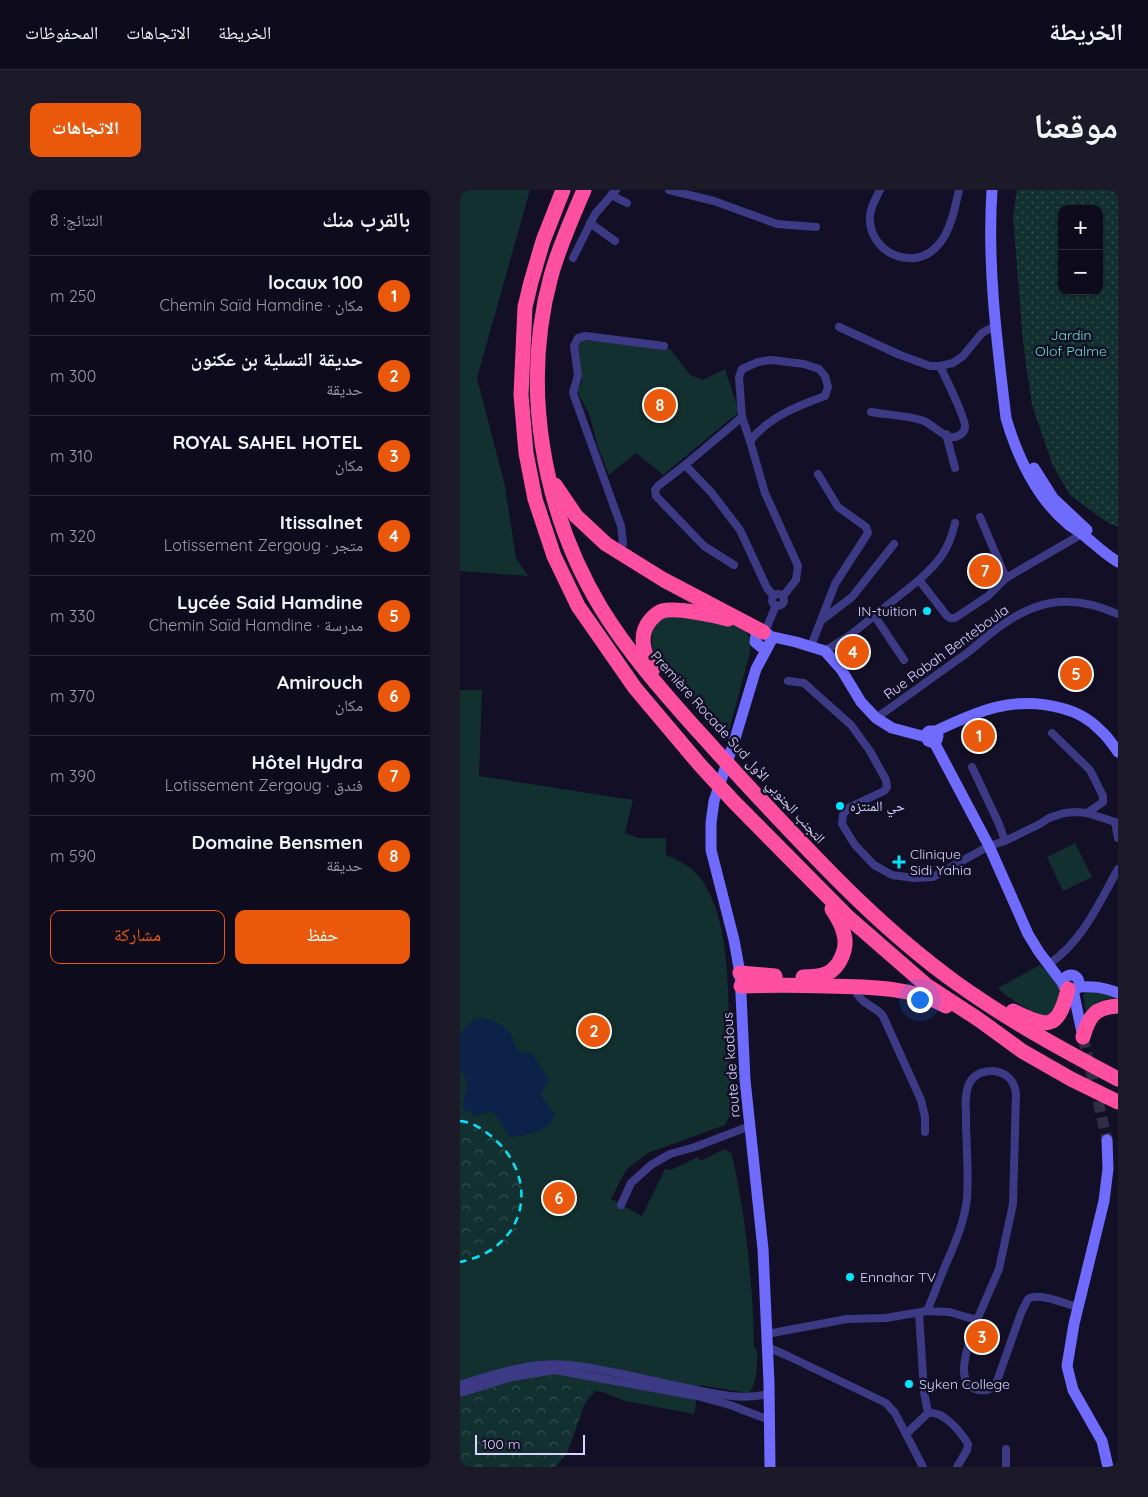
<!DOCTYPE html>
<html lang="ar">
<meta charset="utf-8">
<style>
:root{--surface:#0e0b1c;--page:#1c1929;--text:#f1f3f6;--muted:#9b9ba3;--line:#2e2b3b;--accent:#ea580c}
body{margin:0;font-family:Quicksand,"Noto Naskh Arabic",sans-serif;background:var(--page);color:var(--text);direction:rtl}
.controls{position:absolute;right:15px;top:15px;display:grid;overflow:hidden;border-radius:10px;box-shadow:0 1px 4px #0004}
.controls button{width:45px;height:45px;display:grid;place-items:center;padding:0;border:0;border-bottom:1px solid var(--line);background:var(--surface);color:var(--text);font:25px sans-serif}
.scale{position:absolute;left:15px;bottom:12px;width:110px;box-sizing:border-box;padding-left:5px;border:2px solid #d9d4ff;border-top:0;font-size:14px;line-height:18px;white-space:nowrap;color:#d9d4ff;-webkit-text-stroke:4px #130f26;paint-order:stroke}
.you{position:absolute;left:459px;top:809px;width:18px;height:18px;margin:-12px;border:4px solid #fff;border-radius:50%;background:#1a73e8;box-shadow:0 0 0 8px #1a73e833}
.badge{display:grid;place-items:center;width:32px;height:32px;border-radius:50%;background:var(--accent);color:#fff;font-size:16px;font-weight:700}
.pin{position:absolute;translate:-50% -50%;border:2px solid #fff;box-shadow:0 1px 5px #0006}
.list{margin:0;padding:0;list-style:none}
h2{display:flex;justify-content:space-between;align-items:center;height:65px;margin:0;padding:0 20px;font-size:21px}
h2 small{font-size:16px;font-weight:400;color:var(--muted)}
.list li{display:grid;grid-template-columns:32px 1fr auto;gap:15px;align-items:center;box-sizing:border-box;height:80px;padding:0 20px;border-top:1px solid var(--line)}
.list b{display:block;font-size:19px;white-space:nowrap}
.list p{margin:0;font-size:16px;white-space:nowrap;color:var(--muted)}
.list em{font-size:16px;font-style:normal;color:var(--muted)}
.actions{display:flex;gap:10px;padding:15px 20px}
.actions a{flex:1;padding:11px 0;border:1px solid var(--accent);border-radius:10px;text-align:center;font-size:18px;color:var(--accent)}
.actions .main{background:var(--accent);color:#fff}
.map{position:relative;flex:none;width:658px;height:1277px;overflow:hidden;direction:ltr;border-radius:10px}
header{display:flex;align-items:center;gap:30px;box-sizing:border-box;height:70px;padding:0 25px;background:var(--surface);border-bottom:1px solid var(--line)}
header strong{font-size:24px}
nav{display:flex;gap:28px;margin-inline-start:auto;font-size:18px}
.intro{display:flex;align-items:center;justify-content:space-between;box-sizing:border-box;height:120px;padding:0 30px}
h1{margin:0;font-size:35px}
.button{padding:12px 22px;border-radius:10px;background:var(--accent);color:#fff;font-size:18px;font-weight:700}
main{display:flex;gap:30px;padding:0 30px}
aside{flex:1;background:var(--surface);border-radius:10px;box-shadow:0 1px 4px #0004}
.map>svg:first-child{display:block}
</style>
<header>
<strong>الخريطة</strong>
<nav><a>الخريطة</a><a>الاتجاهات</a><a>المحفوظات</a></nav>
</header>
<div class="intro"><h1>موقعنا</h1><a class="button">الاتجاهات</a></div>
<main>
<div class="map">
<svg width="658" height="1277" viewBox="0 0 658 1277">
<defs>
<pattern id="forest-crowns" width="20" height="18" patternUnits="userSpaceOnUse" patternTransform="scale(1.25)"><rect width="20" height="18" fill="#12302f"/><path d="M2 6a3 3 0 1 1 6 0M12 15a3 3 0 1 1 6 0" fill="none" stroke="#344d4e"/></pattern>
<pattern id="garden-dots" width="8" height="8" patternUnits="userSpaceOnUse" patternTransform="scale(1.25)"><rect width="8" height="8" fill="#12302f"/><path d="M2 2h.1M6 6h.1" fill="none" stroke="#344d4e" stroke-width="1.8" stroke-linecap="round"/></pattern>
</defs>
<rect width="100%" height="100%" fill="#130f26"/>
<g fill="#12302f">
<polygon points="0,0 70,0 17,188 45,296 56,368 68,386 0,381"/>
<polygon points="122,151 136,151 210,159 230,185 243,190 265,179 279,222 203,285 176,263 149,285 138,257 129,224 117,201 122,191 118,156"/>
<polygon points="201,426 264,430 286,442 290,448 290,462 266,552 203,481 193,464 191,439"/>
<path d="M0,500h22l-3,86 154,24 -8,33 14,5h27v17c12,5 23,10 32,20 31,38 30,108 31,155 1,26 2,53 4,80l-8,15 -77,28 -22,17 -15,29 31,17 23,-47 6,1 27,-13 2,4 25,-12 7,5c14,64 21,129 22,193l3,4c0,12 1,35 -9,42l-49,-8 -5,29 -69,-13 -22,-9 -8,-1 -10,12 -18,50 -12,14h-95z"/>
<polygon points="615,653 632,687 603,701 587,667"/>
<path d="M580,775c13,11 20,19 21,37l-11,13c-2,0 -7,1 -8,0 -8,-1 -41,-21 -44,-27z"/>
<polygon points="628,800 637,800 658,808 645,809 626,822 623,805"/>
</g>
<g fill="url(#forest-crowns)">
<polygon points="0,929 19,932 39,946 64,992 65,1016 55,1046 44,1057 9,1075 0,1075"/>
<polygon points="81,1184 135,1201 125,1213 107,1263 95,1277 0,1277 0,1205"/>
</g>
<path fill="url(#garden-dots)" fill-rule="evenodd" d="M557,0h101v337l-10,-4 -38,-28 -17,-29 -21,-61 -9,-63 -10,-125zM602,19h37v82h-37z"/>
<path fill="#0c2248" d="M21,828c10,2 21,5 28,14 9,12 2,22 23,21l17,27 -9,15 15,19c-5,19 -30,21 -45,23l-14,-22 -6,-3 -14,4 -13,-6c-1,-17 11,-27 -3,-39v-38l13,-13z"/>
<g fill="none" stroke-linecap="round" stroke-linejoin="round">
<polyline stroke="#312d47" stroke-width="11" stroke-dasharray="11 5.5" stroke-linecap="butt" points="623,847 647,950"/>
<g stroke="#3d3a85" stroke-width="8">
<polyline points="209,0 254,11 317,34 356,37"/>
<path d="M420,0c-4,8 -9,16 -10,25 -3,38 45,59 69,29 12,-14 16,-37 20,-54"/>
<polyline points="151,5 167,13"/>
<polyline points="130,33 155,51"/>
<polyline points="113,68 135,24 156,0"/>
<polyline points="379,137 440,165 470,176 480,176 493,173 503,166 522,143 535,136"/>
<path d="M411,222c17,3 36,3 53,9 9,4 17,14 27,16 5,1 14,-3 14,-10 1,-9 -20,-50 -25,-61"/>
<polyline points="486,244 495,278"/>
<path d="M290,251c19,-24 47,-35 75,-45l3,-9 -3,-11 -6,-7 -15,-5 -33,-4 -13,2 -16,7 -3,8 3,40 8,24 15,52 33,73 -2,14 -13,16"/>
<polyline points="225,275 251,302 280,340 307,398 314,406"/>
<polyline points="520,327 546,388"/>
<polyline points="159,363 163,354 161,336 113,203 118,185 114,156 118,148 126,146 204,156"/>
<polyline points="274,375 244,356 196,306 195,300 198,296 225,275 282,227"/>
<path d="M459,390c20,-18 30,-30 36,-57"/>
<circle cx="318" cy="410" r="6"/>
<polyline points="414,425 444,470"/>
<polyline points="362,430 392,407 434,354"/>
<polyline points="305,442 316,415"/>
<polyline points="351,456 375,394 408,343 406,337 378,317 358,284"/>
<polyline points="365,461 389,446 459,390 487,426 490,428 495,428 528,406 546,388 622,344"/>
<polyline points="328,491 344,493 391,535 410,561 426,590 427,597 424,601 388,618 383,625 382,634 395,655 414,675 432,685 454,688 473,687 529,656 545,651 578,635 589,628 604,623 616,622 627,623 658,633"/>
<path d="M416,528c29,-20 58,-42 87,-62 10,-7 18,-15 27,-22 42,-34 78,-42 128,-20"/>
<polyline points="592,543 630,580 643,606 643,612 627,623"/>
<polyline points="512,577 539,634 545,651"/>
<polyline points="655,632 658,648"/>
<path d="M589,774c33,-22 50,-61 69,-95"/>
<path d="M393,796c9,21 19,17 30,30l38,84 4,17v15"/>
<polyline points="161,1015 171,993 191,975 210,964 235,957 290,936"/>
<polyline points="459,1123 464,1202 468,1223"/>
<path d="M517,1130c-6,17 -27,66 2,70 7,1 13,0 17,-6l25,-71 7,-14c11,-7 37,5 50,8"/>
<path d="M307,1144l80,-15 39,-1 41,-7 22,1 28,8 22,-51 14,-65 3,-111c-1,-6 -3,-12 -8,-16 -12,-10 -33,-7 -39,7 -5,11 -3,23 -3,34 0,27 3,54 1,81 -3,24 -12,44 -21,65 -7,16 -12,31 -19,47"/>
<polyline points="307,1157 328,1166 426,1213 435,1223 463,1277"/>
<path d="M0,1195c35,-11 71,-24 109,-20 37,4 75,14 113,22 28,6 58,14 87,7"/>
<polyline points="0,1203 52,1187 95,1180 237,1206 270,1215 309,1230"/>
<path d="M446,1244l22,-21c16,-2 32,18 40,31l-1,6 -10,17"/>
<polyline points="546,1259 546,1277"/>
</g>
<g stroke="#6f6bff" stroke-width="11">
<path d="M532,0c-5,76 5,153 14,228 11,38 31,81 63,107 4,3 9,5 13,9 12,9 22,20 36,28"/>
<polyline points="574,278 593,308 627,340"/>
<polyline points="309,446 336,452 365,461 381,479 401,512 416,528 432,538 466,547"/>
<polyline points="306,457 301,457 295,452 296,445 300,442 308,444 311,451 296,479 273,555 254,611 251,633 251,660 274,750 280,783 285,890 303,1059 309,1193 310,1277"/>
<path d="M476,541l2,5 -1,4 -4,3 -5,-2 -2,-7 3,-3h7c42,-20 78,-36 125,-23 16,4 29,11 40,23 7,6 12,14 17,21"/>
<polyline points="474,552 529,656 568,744 579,762 604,795"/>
<circle cx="611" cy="793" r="8"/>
<path d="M618,797c15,-1 26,0 40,6"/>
<polyline points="613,800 623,847"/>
<polyline points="647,950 648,979 644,1011 614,1134 607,1176 613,1200 642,1251 648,1277"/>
</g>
<g stroke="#ff4fa3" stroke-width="15">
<polyline points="103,0 83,51 71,92 65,117 61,205 66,263 75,309 94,366 118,416 175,498 240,575 274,612 389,728 466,795 518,829 562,861 611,889 658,912"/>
<path d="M124,0c-12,28 -25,57 -33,86 -30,110 -9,234 50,332 27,44 61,83 96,122 22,24 43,48 66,72 60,64 120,128 192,180 53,38 106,67 163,97"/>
<polyline points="95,295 116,326 146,354 204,390 303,442"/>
<path d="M193,479c-7,-11 -12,-24 -9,-37 2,-8 10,-18 18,-21 14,-4 51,4 66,8"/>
<polyline points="280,783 315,786"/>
<path d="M343,787c7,0 16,0 23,-3 14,-6 22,-26 18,-40 -2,-10 -7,-17 -12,-25"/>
<path d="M281,796c28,-1 56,-1 85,0 39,1 85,0 120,20"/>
<path d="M553,821c34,17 45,20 55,-22"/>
<path d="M623,847c6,-21 12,-30 35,-31"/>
</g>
<path stroke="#00e5ff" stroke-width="2.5" stroke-dasharray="8 6" stroke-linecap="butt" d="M0,931c12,1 21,7 31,15 51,42 36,113 -31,126"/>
</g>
<g fill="#00e5ff" stroke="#130f26" stroke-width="2">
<circle cx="467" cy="421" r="5"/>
<circle cx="380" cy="616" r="5"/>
<path d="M436.5 664.5h5v5h5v5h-5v5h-5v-5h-5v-5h5z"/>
<circle cx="390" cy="1087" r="5"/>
<circle cx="449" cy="1194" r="5"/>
</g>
<g text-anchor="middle" stroke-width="5" stroke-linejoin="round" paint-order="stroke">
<g font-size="14" fill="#5fe0c0" stroke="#130f26">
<text x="611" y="150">Jardin<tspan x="611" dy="16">Olof Palme</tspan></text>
</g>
<g font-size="14" fill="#d9d4ff" stroke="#130f26" text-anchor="start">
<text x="457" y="426" text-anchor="end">IN-tuition</text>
<text x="390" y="621">حي المنتزه</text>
<text x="450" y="669">Clinique<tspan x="450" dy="16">Sidi Yahia</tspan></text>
<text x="400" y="1092">Ennahar TV</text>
<text x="459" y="1199">Syken College</text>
</g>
<g font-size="14" fill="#d9d4ff" stroke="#130f26">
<text transform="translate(486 462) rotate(-36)" y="5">Rue Rabah Benteboula</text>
<text transform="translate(278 557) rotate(48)" y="5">Première Rocade Sud التجنب الجنوبي الأول</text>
<text transform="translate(271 875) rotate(-94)" y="5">route de kadous</text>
</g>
</g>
</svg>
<div class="controls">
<button>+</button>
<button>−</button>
</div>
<div class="scale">100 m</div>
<div class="you"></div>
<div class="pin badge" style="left:519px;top:546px">1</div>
<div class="pin badge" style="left:134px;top:841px">2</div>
<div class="pin badge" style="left:522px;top:1147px">3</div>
<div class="pin badge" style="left:393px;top:462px">4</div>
<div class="pin badge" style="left:616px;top:484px">5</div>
<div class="pin badge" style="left:99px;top:1008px">6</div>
<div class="pin badge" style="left:525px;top:381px">7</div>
<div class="pin badge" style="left:200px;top:215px">8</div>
</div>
<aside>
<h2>بالقرب منك<small>النتائج: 8</small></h2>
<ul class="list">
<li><span class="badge">1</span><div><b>100 locaux</b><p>مكان · Chemin Saïd Hamdine</p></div><em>250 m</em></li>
<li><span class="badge">2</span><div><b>حديقة التسلية بن عكنون</b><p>حديقة</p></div><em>300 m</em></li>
<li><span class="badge">3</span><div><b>ROYAL SAHEL HOTEL</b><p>مكان</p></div><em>310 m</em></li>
<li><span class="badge">4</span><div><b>Itissalnet</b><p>متجر · Lotissement Zergoug</p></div><em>320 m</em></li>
<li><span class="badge">5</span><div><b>Lycée Said Hamdine</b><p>مدرسة · Chemin Saïd Hamdine</p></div><em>330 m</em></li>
<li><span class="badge">6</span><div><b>Amirouch</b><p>مكان</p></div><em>370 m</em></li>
<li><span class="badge">7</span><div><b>Hôtel Hydra</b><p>فندق · Lotissement Zergoug</p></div><em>390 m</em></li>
<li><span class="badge">8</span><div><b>Domaine Bensmen</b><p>حديقة</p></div><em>590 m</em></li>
</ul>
<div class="actions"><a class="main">حفظ</a><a>مشاركة</a></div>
</aside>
</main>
